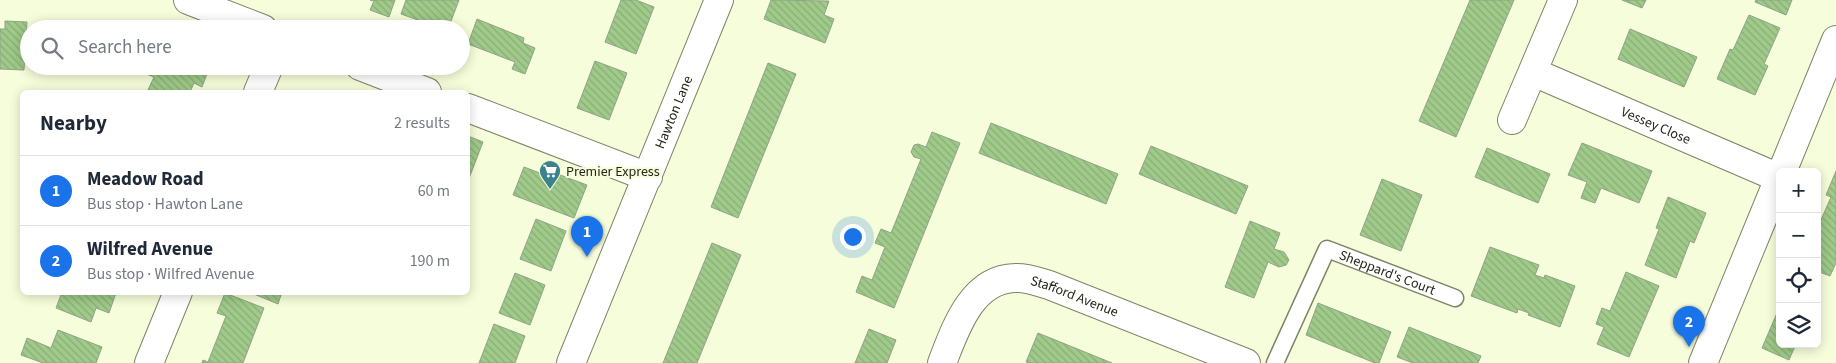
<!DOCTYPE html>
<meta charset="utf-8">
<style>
:root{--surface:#fff;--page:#f6f6f7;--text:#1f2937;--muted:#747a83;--line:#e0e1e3;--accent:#1a73e8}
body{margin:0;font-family:"Source Sans 3",sans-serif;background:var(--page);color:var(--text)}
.controls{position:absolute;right:15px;bottom:15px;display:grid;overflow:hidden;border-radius:8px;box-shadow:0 2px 12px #0003}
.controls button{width:45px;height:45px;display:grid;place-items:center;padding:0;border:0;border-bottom:1px solid var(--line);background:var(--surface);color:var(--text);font:25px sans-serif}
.you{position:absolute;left:852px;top:236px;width:18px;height:18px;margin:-12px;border:4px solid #fff;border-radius:50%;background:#1a73e8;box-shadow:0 0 0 8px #1a73e833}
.badge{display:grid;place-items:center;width:32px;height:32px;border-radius:50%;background:var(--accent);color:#fff;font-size:16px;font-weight:700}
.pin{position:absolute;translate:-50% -41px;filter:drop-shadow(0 1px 2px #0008)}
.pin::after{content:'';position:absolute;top:26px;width:18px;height:15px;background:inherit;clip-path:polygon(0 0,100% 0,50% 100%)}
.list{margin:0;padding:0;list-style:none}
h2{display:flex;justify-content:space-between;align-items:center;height:65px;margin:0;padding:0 20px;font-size:21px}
h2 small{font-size:16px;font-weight:400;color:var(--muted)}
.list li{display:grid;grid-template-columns:32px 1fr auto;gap:15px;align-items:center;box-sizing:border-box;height:70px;padding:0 20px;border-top:1px solid var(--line)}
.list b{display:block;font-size:19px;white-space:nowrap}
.list p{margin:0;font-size:16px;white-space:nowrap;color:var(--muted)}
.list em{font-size:16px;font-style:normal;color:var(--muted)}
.icon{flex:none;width:28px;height:28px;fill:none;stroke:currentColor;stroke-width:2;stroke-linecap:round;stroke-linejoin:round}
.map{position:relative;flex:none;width:1836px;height:363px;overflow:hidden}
.search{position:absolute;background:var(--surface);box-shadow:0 2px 12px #0003;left:20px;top:20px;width:450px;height:55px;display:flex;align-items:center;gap:12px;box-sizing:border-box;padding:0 18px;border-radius:28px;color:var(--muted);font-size:19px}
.panel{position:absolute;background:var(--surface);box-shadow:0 2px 12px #0003;left:20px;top:90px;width:450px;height:205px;border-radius:8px}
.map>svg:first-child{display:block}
</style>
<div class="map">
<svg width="1836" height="363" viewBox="0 0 1836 363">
<defs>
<pattern id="building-back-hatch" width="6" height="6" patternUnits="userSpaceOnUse" patternTransform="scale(1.25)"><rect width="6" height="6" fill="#9fca89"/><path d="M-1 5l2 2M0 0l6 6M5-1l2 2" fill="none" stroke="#89ad76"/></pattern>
</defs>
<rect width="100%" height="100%" fill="#f5fdda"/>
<g fill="url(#building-back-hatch)" stroke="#90a387">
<polygon points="370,0 395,0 389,17 370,10 374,1"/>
<polygon points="406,0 459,0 448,29 427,29 429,24 401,14"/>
<polygon points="621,0 636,0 654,7 636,54 605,42"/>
<polygon points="771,0 829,1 824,15 834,19 825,43 764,19"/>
<polygon points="1470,0 1514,0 1456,137 1419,121"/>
<polygon points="1622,0 1646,0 1642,8"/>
<polygon points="1756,0 1792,0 1786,15 1755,2"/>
<polygon points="1749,15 1780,28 1764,64 1768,66 1755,95 1717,79 1730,49 1733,50"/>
<polygon points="477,19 524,38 523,43 535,48 525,74 512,69 515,62 468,44"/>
<polygon points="5,21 27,22 24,70 0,69 0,29 5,29"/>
<polygon points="55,21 75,29 52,29"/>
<polygon points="86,21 105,29 83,29"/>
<polygon points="1630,29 1697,57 1684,87 1618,59"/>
<polygon points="595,61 627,73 609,120 577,108"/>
<polygon points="768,63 796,74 738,218 711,207"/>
<polygon points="143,66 210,66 202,87 194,83 190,92 147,92 154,77 141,72"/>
<polygon points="991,123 1118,174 1106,204 979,153"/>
<polygon points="932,132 960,143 894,308 856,292 862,276 872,280 885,247 875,243 881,229 891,233 921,159 914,157 911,152 914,145 918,144 926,147"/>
<polygon points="468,136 483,142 468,181"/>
<polygon points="1582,143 1652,171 1639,203 1601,188 1595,203 1581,198 1587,182 1568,175"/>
<polygon points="1151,146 1248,186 1236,214 1139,174"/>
<polygon points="1487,148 1550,174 1538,203 1475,177"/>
<polygon points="524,167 553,178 555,173 587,185 574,218 513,195"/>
<polygon points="1836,171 1836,263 1830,276 1817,271 1817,229 1831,197 1826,195"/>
<polygon points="1382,179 1422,195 1401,251 1360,235"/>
<polygon points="1668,197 1706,213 1694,243 1690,241 1676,278 1645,265 1659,229 1656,228"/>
<polygon points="536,219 566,231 551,271 520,259"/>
<polygon points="1250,221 1280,233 1274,249 1284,252 1289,260 1286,265 1279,267 1268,262 1254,298 1225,287"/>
<polygon points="712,243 741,255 697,363 663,363"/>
<polygon points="1490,247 1539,265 1535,275 1544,278 1545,275 1575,286 1560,327 1528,315 1529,313 1518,309 1517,313 1471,296"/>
<polygon points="1626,272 1659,286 1629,357 1597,344 1604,327 1596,324 1602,308 1610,311"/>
<polygon points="515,273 545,285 530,325 499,313"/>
<polygon points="62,292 115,292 116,293 109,313 96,308 91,322 56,308"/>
<polygon points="249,292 282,292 278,304"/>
<polygon points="225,293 264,308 243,363 202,363 203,360 208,362 226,316 217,313"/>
<polygon points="1318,303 1391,332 1379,363 1375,363 1306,335"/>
<polygon points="1780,306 1780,344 1796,344 1789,360 1762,348"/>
<polygon points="494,324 525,336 515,363 479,363"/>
<polygon points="1409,327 1481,356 1478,363 1413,363 1397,357"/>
<polygon points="869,329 896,340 887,363 855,363"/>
<polygon points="58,330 102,347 96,363 43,363 21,355 27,338 51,348"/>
<polygon points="1038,333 1112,363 1030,363 1026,362"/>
</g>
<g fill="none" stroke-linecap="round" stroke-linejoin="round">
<g stroke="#7d8464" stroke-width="19">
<g id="service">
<path id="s1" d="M1275,363l52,-114 128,49"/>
</g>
</g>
<g stroke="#7d8464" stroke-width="30">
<g id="minor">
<polyline points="188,0 263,29"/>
<polyline points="360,66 427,92"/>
<path id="s2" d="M1533,72l246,106"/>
<polyline points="258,92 269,66"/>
<polyline points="468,108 648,177"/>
<polyline points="1512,120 1563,0"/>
<polyline points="1782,172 1836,40"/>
<polyline points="149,363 178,292"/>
<path id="s3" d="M942,363c13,-33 29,-84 73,-85 12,-1 23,4 34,7l197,78"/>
<polyline points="1703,363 1780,176"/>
</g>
</g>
<g stroke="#7d8464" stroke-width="30">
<g id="tertiary">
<path id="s4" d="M571,363l148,-363"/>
</g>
</g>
<use href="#service" stroke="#fff" stroke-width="16"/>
<use href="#minor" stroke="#fff" stroke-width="28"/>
<use href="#tertiary" stroke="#fff" stroke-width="28"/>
</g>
<defs>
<g id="supermarket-pin" transform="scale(1.125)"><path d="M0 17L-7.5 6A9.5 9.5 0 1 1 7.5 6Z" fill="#3c828d" stroke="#f5fdda"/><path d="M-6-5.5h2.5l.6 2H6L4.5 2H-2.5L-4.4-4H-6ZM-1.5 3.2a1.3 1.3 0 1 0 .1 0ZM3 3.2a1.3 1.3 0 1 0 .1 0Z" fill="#fff"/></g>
</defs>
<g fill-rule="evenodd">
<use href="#supermarket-pin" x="550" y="171"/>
</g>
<g text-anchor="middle" stroke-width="4" stroke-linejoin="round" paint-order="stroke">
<g font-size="14" fill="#242619" stroke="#f5fdda">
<text dy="5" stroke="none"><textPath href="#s4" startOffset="271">Hawton Lane</textPath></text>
<text dy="5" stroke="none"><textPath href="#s2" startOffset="134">Vessey Close</textPath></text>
<text dy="5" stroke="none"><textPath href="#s1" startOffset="190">Sheppard's Court</textPath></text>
<text dy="5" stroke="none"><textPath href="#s3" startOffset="182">Stafford Avenue</textPath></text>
</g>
<g font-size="14" fill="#242619" stroke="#f5fdda" text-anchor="start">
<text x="566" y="176">Premier Express</text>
</g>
</g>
</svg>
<div class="controls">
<button>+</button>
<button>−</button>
<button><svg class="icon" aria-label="locate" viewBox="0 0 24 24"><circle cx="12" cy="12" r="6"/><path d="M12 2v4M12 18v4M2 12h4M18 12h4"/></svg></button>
<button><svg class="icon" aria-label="layers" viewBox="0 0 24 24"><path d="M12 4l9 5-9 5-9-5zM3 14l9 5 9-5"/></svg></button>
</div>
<div class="you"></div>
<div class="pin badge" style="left:587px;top:257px">1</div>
<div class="pin badge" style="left:1689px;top:347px">2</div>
<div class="search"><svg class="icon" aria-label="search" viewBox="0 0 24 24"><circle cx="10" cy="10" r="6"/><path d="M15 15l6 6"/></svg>Search here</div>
<section class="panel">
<h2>Nearby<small>2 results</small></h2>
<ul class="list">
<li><span class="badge">1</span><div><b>Meadow Road</b><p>Bus stop · Hawton Lane</p></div><em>60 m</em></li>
<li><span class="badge">2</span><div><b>Wilfred Avenue</b><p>Bus stop · Wilfred Avenue</p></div><em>190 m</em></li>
</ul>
</section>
</div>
